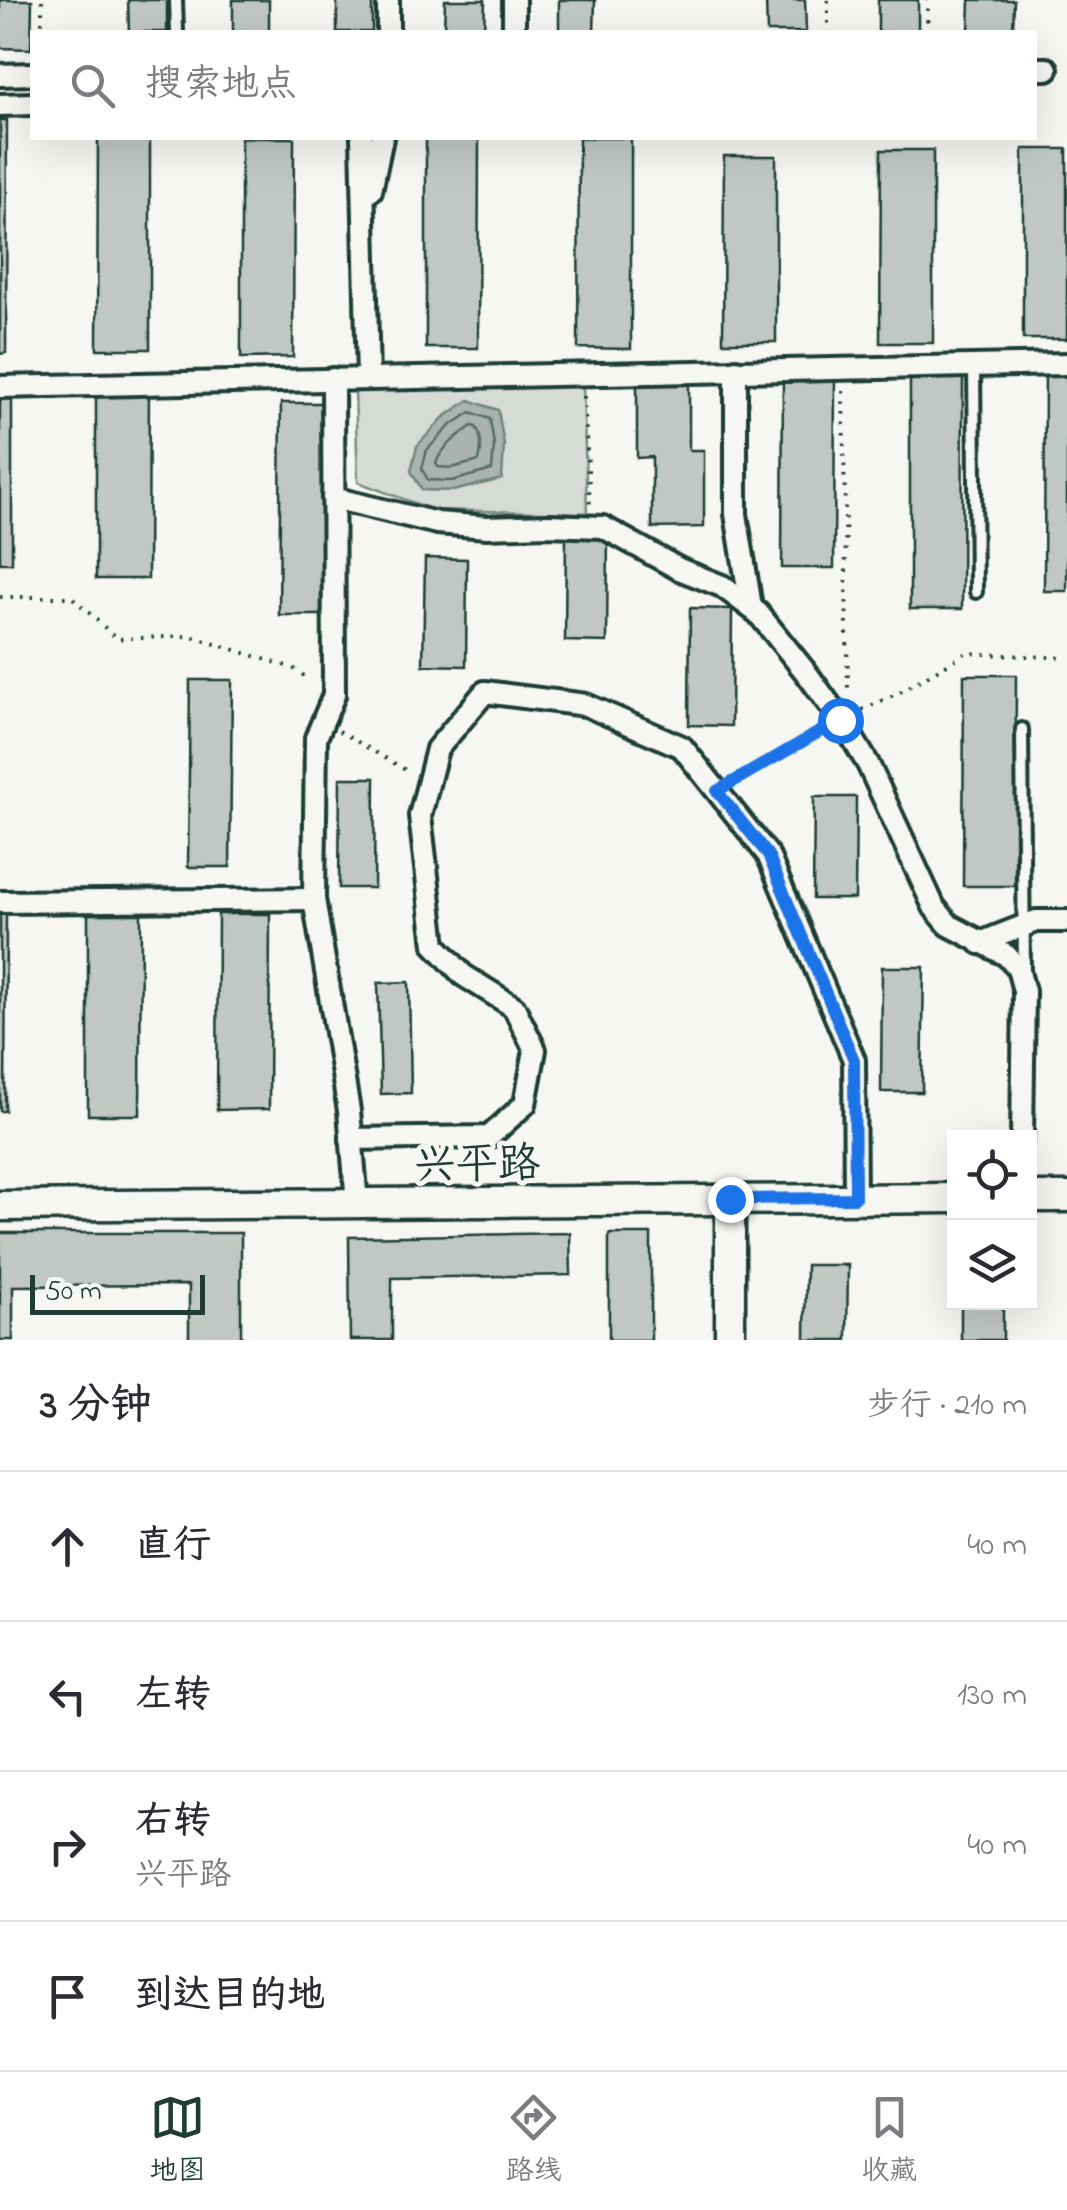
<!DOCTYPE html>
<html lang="zh">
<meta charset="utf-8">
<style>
:root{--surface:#fff;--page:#f7f7f7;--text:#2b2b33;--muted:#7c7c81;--line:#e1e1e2;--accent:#1f3d34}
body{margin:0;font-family:"Indie Flower","LXGW WenKai TC",sans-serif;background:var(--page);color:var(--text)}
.controls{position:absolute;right:30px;bottom:30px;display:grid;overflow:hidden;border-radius:0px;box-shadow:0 10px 40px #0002}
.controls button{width:90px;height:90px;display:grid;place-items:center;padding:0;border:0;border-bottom:2px solid var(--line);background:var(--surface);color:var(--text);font:50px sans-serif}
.scale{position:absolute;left:30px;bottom:25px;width:175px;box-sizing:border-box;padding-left:10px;border:5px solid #1f3d34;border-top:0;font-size:28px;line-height:35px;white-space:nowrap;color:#1f3d34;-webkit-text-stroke:8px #f6f6f2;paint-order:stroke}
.stop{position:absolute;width:30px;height:30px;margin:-22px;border:8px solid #1a73e8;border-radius:50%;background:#fff}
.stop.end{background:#1a73e8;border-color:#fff;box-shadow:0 2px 10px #0008}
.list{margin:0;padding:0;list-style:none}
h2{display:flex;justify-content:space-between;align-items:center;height:130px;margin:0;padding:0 40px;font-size:42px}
h2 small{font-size:32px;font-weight:400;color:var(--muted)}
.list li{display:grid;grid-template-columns:65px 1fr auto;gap:30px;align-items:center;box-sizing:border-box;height:150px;padding:0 40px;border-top:2px solid var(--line)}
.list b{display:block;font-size:38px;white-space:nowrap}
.list p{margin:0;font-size:32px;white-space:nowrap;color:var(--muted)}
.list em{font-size:32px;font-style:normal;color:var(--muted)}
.icon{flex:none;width:55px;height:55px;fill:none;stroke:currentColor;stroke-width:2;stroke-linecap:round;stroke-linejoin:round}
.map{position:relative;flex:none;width:1067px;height:1340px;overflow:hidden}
.search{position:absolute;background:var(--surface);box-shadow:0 10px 40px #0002;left:30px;right:30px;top:30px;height:110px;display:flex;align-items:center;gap:25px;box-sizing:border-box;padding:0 35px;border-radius:0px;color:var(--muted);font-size:38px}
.sheet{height:730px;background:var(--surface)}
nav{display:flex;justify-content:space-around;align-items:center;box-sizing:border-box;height:140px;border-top:2px solid var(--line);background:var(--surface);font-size:28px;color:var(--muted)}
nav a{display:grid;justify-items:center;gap:5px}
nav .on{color:var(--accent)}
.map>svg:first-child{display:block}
</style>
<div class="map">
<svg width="1067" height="1340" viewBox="0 0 1067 1340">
<rect width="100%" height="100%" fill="#f6f6f2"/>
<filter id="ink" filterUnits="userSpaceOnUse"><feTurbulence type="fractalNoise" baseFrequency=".01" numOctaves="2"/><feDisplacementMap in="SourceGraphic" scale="20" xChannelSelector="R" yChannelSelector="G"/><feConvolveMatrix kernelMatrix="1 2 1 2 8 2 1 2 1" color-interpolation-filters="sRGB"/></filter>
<g filter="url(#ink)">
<polygon fill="#d6dbd6" stroke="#7a8c85" stroke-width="2.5" points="564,384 583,385 587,513 433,510 358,482 355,391"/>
<polygon fill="#aab3ae" stroke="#72847d" stroke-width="2.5" points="469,400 498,410 504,445 502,479 453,491 422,490 411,471 417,446 443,418"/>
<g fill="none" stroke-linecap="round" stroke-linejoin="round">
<g stroke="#576c65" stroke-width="2.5">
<polygon points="471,412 490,419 494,445 492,470 452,481 428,480 422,469 427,450 450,426"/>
<path d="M472,426l4,1c6,9 6,23 3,34l-28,7 -13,-1 -2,-4c6,-16 23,-28 36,-37z"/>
</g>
</g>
<g fill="#c1c8c3" stroke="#1f3d34" stroke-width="2.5">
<polygon points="0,0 32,0 31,49 0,48"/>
<polygon points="128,0 167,0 167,32 129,32"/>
<rect x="233" y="0" width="36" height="32"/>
<rect x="337" y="0" width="35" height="32"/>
<polygon points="445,0 485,0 484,32 444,32"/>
<polygon points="559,0 595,0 594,32 559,32"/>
<polygon points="766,0 805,0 806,32 767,32"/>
<rect x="878" y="0" width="40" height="32"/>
<polygon points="970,0 1014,0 1013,32 969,32"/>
<polygon points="0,120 7,120 6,353 0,354"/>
<polygon points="98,138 150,138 150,349 97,349"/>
<polygon points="241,138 294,138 293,357 241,358"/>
<polygon points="426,138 479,138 478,348 426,348"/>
<polygon points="579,138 631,138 631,349 578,348"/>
<rect x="1023" y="149" width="44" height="190"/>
<polygon points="881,150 933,150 933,343 880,343"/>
<polygon points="724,156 776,156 776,342 723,342"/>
<polygon points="1045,366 1067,366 1067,591 1044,591"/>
<polygon points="783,372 835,372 834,568 782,568"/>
<polygon points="910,372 963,372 962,609 910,609"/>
<polygon points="637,380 689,380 689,450 704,450 704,527 652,528 652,457 637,458"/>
<polygon points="96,382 149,382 148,579 96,579"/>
<rect x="0" y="388" width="12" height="175"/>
<polygon points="281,403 323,403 321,615 279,615"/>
<polygon points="566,534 608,534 607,642 565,641"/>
<polygon points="425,558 467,559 466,666 423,665"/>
<polygon points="690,608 732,609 731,726 689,725"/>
<polygon points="964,675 1016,675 1015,886 963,886"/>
<polygon points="190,680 232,680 230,867 188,867"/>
<polygon points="340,778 375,778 374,888 339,888"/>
<polygon points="814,797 856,797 855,899 813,899"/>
<polygon points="0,914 6,914 5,1111 0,1111"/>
<polygon points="88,914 141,914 140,1115 88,1115"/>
<polygon points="218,914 270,914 269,1109 217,1110"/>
<polygon points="882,967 924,967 922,1092 881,1092"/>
<polygon points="409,982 411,1093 381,1094 378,983"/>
<polygon points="0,1233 241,1233 241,1340 189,1340 189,1285 13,1286 13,1340 0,1340"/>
<polygon points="570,1233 571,1275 392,1278 392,1340 350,1340 349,1237"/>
<rect x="609" y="1234" width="42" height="106"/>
<polygon points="806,1265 848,1265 847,1340 805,1340"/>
<rect x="961" y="1302" width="42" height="38"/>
</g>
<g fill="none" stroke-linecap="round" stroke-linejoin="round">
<g stroke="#1f3d34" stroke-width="18">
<g id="lane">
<polyline points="176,0 177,32"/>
<polyline points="974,367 976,592"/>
<polyline points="1022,729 1024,973"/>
</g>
</g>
<g stroke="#1f3d34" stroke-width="28">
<g id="street">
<polyline points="388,0 388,32"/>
<polyline points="514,32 514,0"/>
<polyline points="1034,69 1047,69"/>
<polyline points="0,75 32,74"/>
<polyline points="0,105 32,104"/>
<polyline points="362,138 368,379"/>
<polyline points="371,190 382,138"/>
<polyline points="736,370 736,514 751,607"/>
<polyline points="333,379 334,695 316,738 314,899 349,1111 357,1203"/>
<polyline points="0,387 1067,364"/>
<polyline points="333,498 437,523 487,527 547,525 603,527 679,569 722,586 758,613 808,675 847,729 868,764 934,907 949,925 1006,955 1018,968 1024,991 1022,1138"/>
<polyline points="0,902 314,899"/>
<polyline points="980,943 1036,921 1067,921"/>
<polyline points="351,1139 489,1137 525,1104 535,1050 514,1007 463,975 435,945 420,816 437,749 485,692 586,705 682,747 768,855 854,1060 855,1199"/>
</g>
</g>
<g stroke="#1f3d34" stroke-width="35">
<g id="secondary">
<polyline points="1030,1197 1067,1197"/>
<polyline points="730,1199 730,1340"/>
<polyline points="0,1206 954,1198"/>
</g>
</g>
<g stroke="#1f3d34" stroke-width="4" stroke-dasharray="2.5 8" stroke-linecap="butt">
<polyline points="42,0 42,32"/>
<polyline points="828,0 828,32"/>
<polyline points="927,32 928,0"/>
<polyline points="843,391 848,691"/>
<polyline points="584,396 590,506"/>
<polyline points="0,597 72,597 117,639 190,636 293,668 310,680"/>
<polyline points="862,710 900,692 966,653 1067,658"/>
<polyline points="339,731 409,772"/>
<polyline points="735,781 822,730"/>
</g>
<use href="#lane" stroke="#f6f6f2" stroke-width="10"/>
<use href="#street" stroke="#f6f6f2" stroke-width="20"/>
<use href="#secondary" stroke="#f6f6f2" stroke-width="28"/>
</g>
</g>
<g fill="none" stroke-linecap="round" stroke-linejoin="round" filter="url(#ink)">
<polyline stroke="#1a73e8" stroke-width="12" points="730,1199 855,1198 854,1060 768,855 717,791 840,720"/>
</g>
<g text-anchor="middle" stroke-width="10" stroke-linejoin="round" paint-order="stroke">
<g font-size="42" fill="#1f3d34" stroke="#f6f6f2">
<text transform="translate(477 1162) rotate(-1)" y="15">兴平路</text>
</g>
</g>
</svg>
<div class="controls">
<button><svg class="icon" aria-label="locate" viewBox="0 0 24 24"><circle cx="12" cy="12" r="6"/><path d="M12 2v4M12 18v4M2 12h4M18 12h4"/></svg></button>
<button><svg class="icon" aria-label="layers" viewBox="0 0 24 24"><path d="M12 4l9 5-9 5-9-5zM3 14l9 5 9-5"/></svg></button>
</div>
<div class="scale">50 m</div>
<div class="stop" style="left:840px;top:720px"></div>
<div class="stop end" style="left:730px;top:1199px"></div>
<div class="search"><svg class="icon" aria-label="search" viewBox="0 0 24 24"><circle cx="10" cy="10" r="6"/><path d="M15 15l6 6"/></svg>搜索地点</div>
</div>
<section class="sheet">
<h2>3 分钟<small>步行 · 210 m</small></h2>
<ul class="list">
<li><svg class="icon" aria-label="ahead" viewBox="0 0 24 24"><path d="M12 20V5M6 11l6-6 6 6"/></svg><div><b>直行</b></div><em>40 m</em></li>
<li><svg class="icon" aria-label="left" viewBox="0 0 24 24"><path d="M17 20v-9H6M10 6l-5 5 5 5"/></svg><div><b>左转</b></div><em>130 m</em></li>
<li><svg class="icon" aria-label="right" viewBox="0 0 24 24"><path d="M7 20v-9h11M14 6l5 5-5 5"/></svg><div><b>右转</b><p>兴平路</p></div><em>40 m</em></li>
<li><svg class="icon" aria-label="arrive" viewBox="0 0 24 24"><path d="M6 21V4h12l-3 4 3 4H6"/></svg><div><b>到达目的地</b></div></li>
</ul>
</section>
<nav>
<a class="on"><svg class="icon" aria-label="map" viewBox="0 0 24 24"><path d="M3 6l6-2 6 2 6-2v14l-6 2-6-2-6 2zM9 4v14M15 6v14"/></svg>地图</a>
<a><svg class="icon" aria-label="directions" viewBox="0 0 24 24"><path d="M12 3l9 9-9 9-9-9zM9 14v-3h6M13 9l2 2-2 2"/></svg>路线</a>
<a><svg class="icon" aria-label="saved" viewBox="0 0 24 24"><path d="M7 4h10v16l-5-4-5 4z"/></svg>收藏</a>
</nav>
